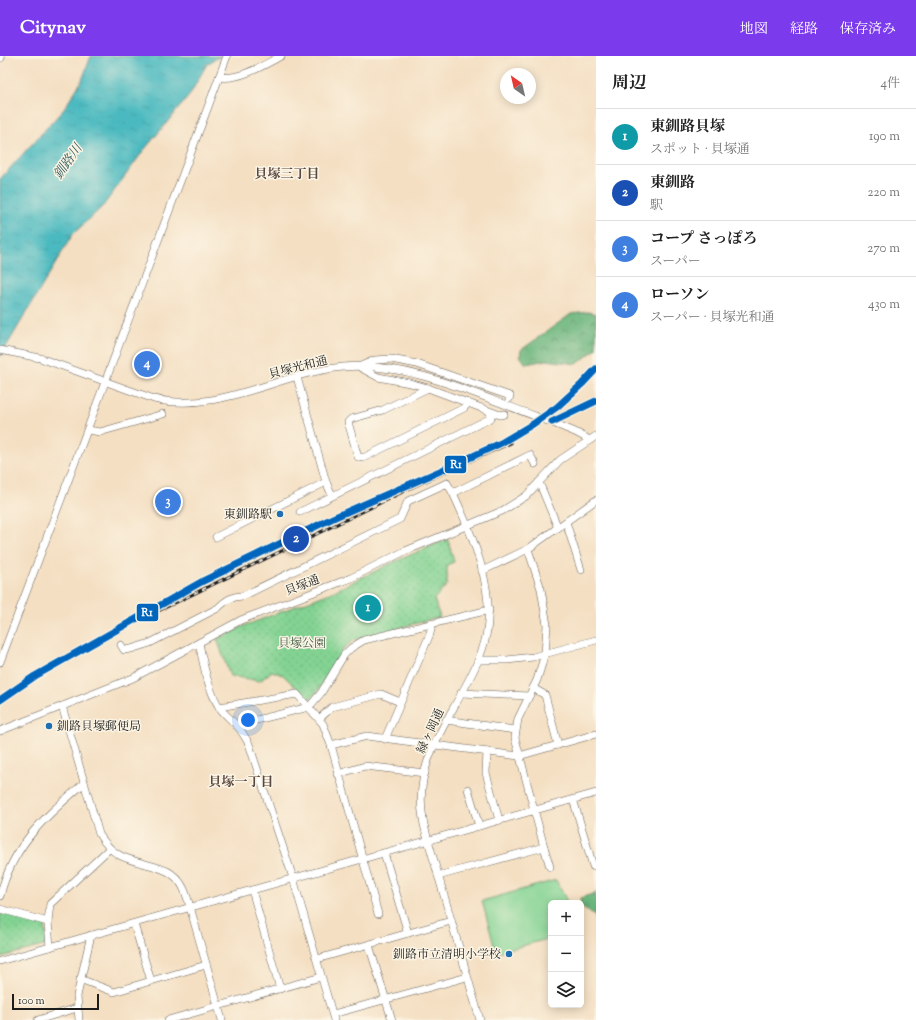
<!DOCTYPE html>
<html lang="ja">
<meta charset="utf-8">
<style>
:root{--surface:#fff;--page:#f2f2f2;--text:#222;--muted:#767676;--line:#e0e0e0;--accent:#7c3aed}
body{margin:0;font-family:"Sorts Mill Goudy","Noto Serif JP",serif;background:var(--page);color:var(--text)}
.controls{position:absolute;right:12px;bottom:12px;display:grid;overflow:hidden;border-radius:6px;box-shadow:0 2px 10px #0003}
.controls button{width:36px;height:36px;display:grid;place-items:center;padding:0;border:0;border-bottom:1px solid var(--line);background:var(--surface);color:var(--text);font:20px sans-serif}
.compass{position:absolute;left:500px;top:12px;width:36px;height:36px;border-radius:50%;background:var(--surface);box-shadow:0 2px 10px #0003;rotate:326deg}
.scale{position:absolute;left:12px;bottom:10px;width:87px;box-sizing:border-box;padding-left:4px;border:2px solid #1c1c1c;border-top:0;font-size:11px;line-height:14px;white-space:nowrap;color:#1c1c1c;-webkit-text-stroke:3px #fcf5e5;paint-order:stroke}
.you{position:absolute;left:248px;top:664px;width:14px;height:14px;margin:-10px;border:3px solid #fff;border-radius:50%;background:#1a73e8;box-shadow:0 0 0 6px #1a73e833}
.badge{display:grid;place-items:center;width:26px;height:26px;border-radius:50%;background:var(--accent);color:#fff;font-size:13px;font-weight:700}
.pin{position:absolute;translate:-50% -50%;border:2px solid #fff;box-shadow:0 1px 4px #0006}
.list{margin:0;padding:0;list-style:none}
h2{display:flex;justify-content:space-between;align-items:center;height:52px;margin:0;padding:0 16px;font-size:17px}
h2 small{font-size:13px;font-weight:400;color:var(--muted)}
.list li{display:grid;grid-template-columns:26px 1fr auto;gap:12px;align-items:center;box-sizing:border-box;height:56px;padding:0 16px;border-top:1px solid var(--line)}
.list b{display:block;font-size:15px;white-space:nowrap}
.list p{margin:0;font-size:13px;white-space:nowrap;color:var(--muted)}
.list em{font-size:13px;font-style:normal;color:var(--muted)}
.icon{flex:none;width:22px;height:22px;fill:none;stroke:currentColor;stroke-width:2;stroke-linecap:round;stroke-linejoin:round}
.map{position:relative;flex:none;width:596px;height:964px;overflow:hidden}
header{display:flex;align-items:center;gap:24px;box-sizing:border-box;height:56px;padding:0 20px;background:var(--accent);color:#fff}
header strong{font-size:19px}
nav{display:flex;gap:22px;margin-inline-start:auto;font-size:14px}
main{display:flex}
aside{flex:1;background:var(--surface)}
.map>svg:first-child{display:block}
</style>
<header>
<strong>Citynav</strong>
<nav><a>地図</a><a>経路</a><a>保存済み</a></nav>
</header>
<main>
<div class="map">
<svg width="596" height="964" viewBox="0 0 596 964">
<defs>
<pattern id="forest-crowns" width="20" height="18" patternUnits="userSpaceOnUse"><rect width="20" height="18" fill="#6ab57d"/><path d="M2 6a3 3 0 1 1 6 0M12 15a3 3 0 1 1 6 0" fill="none" stroke="#569266"/></pattern>
<pattern id="park-dots" width="8" height="8" patternUnits="userSpaceOnUse"><rect width="8" height="8" fill="#83d393"/><path d="M2 2h.1M6 6h.1" fill="none" stroke="#71b57e" stroke-width="1.8" stroke-linecap="round"/></pattern>
<pattern id="water-ripples" width="26" height="14" patternUnits="userSpaceOnUse"><rect width="26" height="14" fill="#4bbac0"/><path d="M2 4q2-2 4 0t4 0M15 11q2-2 4 0t4 0" fill="none" stroke="#419fa4"/></pattern>
</defs>
<rect width="100%" height="100%" fill="#fcf5e5"/>
<filter id="ink" filterUnits="userSpaceOnUse"><feTurbulence type="fractalNoise" baseFrequency=".025" numOctaves="2"/><feDisplacementMap in="SourceGraphic" scale="8" xChannelSelector="R" yChannelSelector="G"/><feConvolveMatrix kernelMatrix="1 2 1 2 8 2 1 2 1" color-interpolation-filters="sRGB"/></filter>
<filter id="wash" filterUnits="userSpaceOnUse"><feTurbulence type="fractalNoise" baseFrequency=".012" numOctaves="4" result="noise"/><feDisplacementMap in="SourceGraphic" scale="16" xChannelSelector="R" yChannelSelector="G"/><feGaussianBlur stdDeviation="0.9" result="paint"/><feColorMatrix in="noise" values="0 0 0 0 0 0 0 0 0 0 0 0 0 0 0 0 0 1.4 0 .05"/><feComposite in="paint" operator="in"/></filter>
<g filter="url(#wash)">
<rect width="100%" height="100%" fill="#f4dfc2"/>
<g fill="url(#forest-crowns)" stroke="#43684c">
<polygon points="588,256 596,258 596,293 577,308 546,304 526,308 520,300 521,294 571,258"/>
<polygon points="596,837 596,864 595,860 581,850 580,842"/>
</g>
<g fill="url(#park-dots)" stroke="#507858">
<polygon points="448,483 454,506 447,509 447,529 434,543 440,561 354,584 344,592 317,636 309,644 283,619 272,615 260,625 230,620 217,583 244,570 330,537 394,506"/>
<polygon points="3,857 45,867 47,889 1,901 0,900 0,859"/>
</g>
<polygon fill="#83d393" stroke="#507858" points="556,824 568,847 551,847 551,882 496,897 482,845"/>
<polygon fill="url(#water-ripples)" stroke="#346b6e" points="91,0 221,0 207,8 189,40 144,94 103,150 73,178 0,301 0,123 64,53 82,24"/>
</g>
<g filter="url(#ink)">
<g fill="none" stroke-linecap="round" stroke-linejoin="round">
<g stroke="#686056" stroke-width="8">
<g id="minor">
<polyline points="0,1 1,2"/>
<path d="M219,21c21,3 43,-11 62,-21"/>
<path d="M0,294l40,8 114,41c66,15 125,-26 189,-32 64,-6 134,28 192,49"/>
<polyline points="361,310 375,304 391,303 417,308 510,340 509,343"/>
<polyline points="361,312 378,321 410,327 428,332 500,359 504,358"/>
<polyline points="297,321 326,426 332,439"/>
<polyline points="428,332 383,354 351,363 348,366 358,401 363,402 464,352 468,347"/>
<polyline points="558,369 575,376 590,384"/>
<polyline points="88,374 100,376 163,358"/>
<polyline points="539,426 558,472"/>
<path d="M453,437c19,41 43,98 33,143 -4,19 -13,36 -22,53 -23,42 -50,80 -41,130 1,7 3,14 5,21l52,180"/>
<polyline points="300,456 491,362 490,356"/>
<polyline points="566,466 581,514"/>
<polyline points="216,481 326,426"/>
<polyline points="482,515 528,493 596,444"/>
<path d="M199,587c4,19 9,48 21,65 5,7 11,11 17,18 5,5 8,11 12,18l44,134 41,142"/>
<path d="M121,589l3,5 7,-1 19,-6 68,-35c8,-8 14,-12 25,-12l157,-77 8,-18 39,-18 6,10 77,-38 5,9"/>
<polyline points="479,604 507,604 533,601 596,584"/>
<path d="M0,606c77,-202 151,-404 227,-606"/>
<polyline points="533,632 545,639 558,689"/>
<polyline points="461,637 529,640"/>
<path d="M62,650l37,128c14,24 29,25 54,32 6,2 15,4 20,9 10,7 14,21 17,32l32,113"/>
<polyline points="219,651 297,638 323,668 331,689 378,858"/>
<polyline points="319,663 332,651 381,638 400,646"/>
<polyline points="446,664 515,674"/>
<polyline points="236,669 309,651 321,637 344,599 351,592 364,584 489,554"/>
<polyline points="0,675 133,622 241,564 351,522 403,496 502,455 526,440 560,404 596,380"/>
<polyline points="385,683 430,578 432,568"/>
<polyline points="331,689 367,680 519,700 596,678"/>
<polyline points="487,696 486,717 499,764"/>
<polyline points="338,718 365,710 425,717"/>
<polyline points="468,733 479,770"/>
<polyline points="573,743 593,810"/>
<polyline points="544,791 550,811"/>
<polyline points="384,797 408,877"/>
<polyline points="438,820 544,791 515,682 518,663 537,624 545,598 547,569 541,533 528,493"/>
<polyline points="252,834 280,933"/>
<path d="M0,840c13,-52 45,-79 84,-113"/>
<polyline points="0,853 48,866"/>
<polyline points="369,889 392,964"/>
<polyline points="50,891 48,866 50,848 109,793"/>
<polyline points="317,903 451,865"/>
<polyline points="0,905 596,737"/>
<polyline points="80,923 114,936 151,925 134,868"/>
<polyline points="151,925 206,909"/>
<polyline points="333,958 467,921"/>
<polyline points="38,964 77,952"/>
<polyline points="79,964 77,940 91,879"/>
<polyline points="168,964 321,921"/>
</g>
</g>
<use href="#minor" stroke="#fff" stroke-width="7"/>
<g stroke="#1c1c1c" stroke-width="3">
<g id="rail">
<path d="M502,386c36,-20 66,-43 94,-73"/>
<polyline points="105,581 411,432 511,387"/>
</g>
</g>
<use href="#rail" stroke="#fcf5e5" stroke-width="1.5" stroke-dasharray="4.5" stroke-linecap="butt"/>
<g stroke="#686056" stroke-width="8" stroke-linecap="butt">
<polyline id="minor-bridge" points="535,360 558,369"/>
</g>
<use href="#minor-bridge" stroke="#fff" stroke-width="7"/>
<g stroke="#fcf5e5" stroke-width="10">
<g id="rail-1">
<polyline points="552,366 596,345"/>
<polyline points="0,644 35,620 203,525 335,461 456,408 501,387 533,368 557,351 582,328 596,313"/>
</g>
</g>
<use href="#rail-1" stroke="#0065bd" stroke-width="7"/>
</g>
</g>
<g fill="#1f6fb2" stroke="#fcf5e5" stroke-width="1.5">
<circle cx="280" cy="458" r="4"/>
<circle cx="49" cy="670" r="4"/>
<circle cx="509" cy="898" r="4"/>
</g>
<g text-anchor="middle" stroke-width="3" stroke-linejoin="round" paint-order="stroke">
<g font-size="12" fill="#1c1c1c" stroke="#fcf5e5">
<text transform="translate(298 311) rotate(-14)" y="4">貝塚光和通</text>
<text transform="translate(302 529) rotate(-21)" y="4">貝塚通</text>
<text transform="translate(430 675) rotate(-65)" y="4">緑ヶ岡通</text>
</g>
<g font-size="12" fill="#1c1c1c" stroke="#fcf5e5" text-anchor="end">
<text x="272" y="462">東釧路駅</text>
<text x="57" y="674" text-anchor="start">釧路貝塚郵便局</text>
<text x="501" y="902">釧路市立清明小学校</text>
</g>
<g font-size="12" fill="#405c46" stroke="#fcf5e5">
<text x="302" y="591">貝塚公園</text>
</g>
<g font-size="13" font-style="italic" fill="#2f5b5e" stroke="#fcf5e5">
<text transform="translate(67 105) rotate(-55)" y="5">釧路川</text>
</g>
<g font-size="13" font-weight="bold" fill="#5a4840" stroke="#fcf5e5">
<text x="287" y="122">貝塚三丁目</text>
<text x="241" y="730">貝塚一丁目</text>
</g>
</g>
<g stroke="#fcf5e5" stroke-width="1.5">
<rect x="444" y="399" width="23" height="19" rx="4" fill="#0065bd"/>
<rect x="136" y="547" width="23" height="19" rx="4" fill="#0065bd"/>
</g>
<g font-size="11" text-anchor="middle" font-weight="bold" fill="#fff">
<text x="456" y="412">R1</text>
<text x="147" y="560">R1</text>
</g>
</svg>
<div class="controls">
<button>+</button>
<button>−</button>
<button><svg class="icon" aria-label="layers" viewBox="0 0 24 24"><path d="M12 4l9 5-9 5-9-5zM3 14l9 5 9-5"/></svg></button>
</div>
<svg class="compass" viewBox="-18 -18 36 36"><path d="M0-13l5 13h-10z" fill="#e53935"/><path d="M0 13l5-13h-10z" fill="#767676"/></svg>
<div class="scale">100 m</div>
<div class="you"></div>
<div class="pin badge" style="left:368px;top:552px;background:#0f9aa8">1</div>
<div class="pin badge" style="left:296px;top:483px;background:#1a4fb4">2</div>
<div class="pin badge" style="left:168px;top:446px;background:#3f7fe0">3</div>
<div class="pin badge" style="left:147px;top:308px;background:#3f7fe0">4</div>
</div>
<aside>
<h2>周辺<small>4件</small></h2>
<ul class="list">
<li><span class="badge" style="background:#0f9aa8">1</span><div><b>東釧路貝塚</b><p>スポット · 貝塚通</p></div><em>190 m</em></li>
<li><span class="badge" style="background:#1a4fb4">2</span><div><b>東釧路</b><p>駅</p></div><em>220 m</em></li>
<li><span class="badge" style="background:#3f7fe0">3</span><div><b>コープ さっぽろ</b><p>スーパー</p></div><em>270 m</em></li>
<li><span class="badge" style="background:#3f7fe0">4</span><div><b>ローソン</b><p>スーパー · 貝塚光和通</p></div><em>430 m</em></li>
</ul>
</aside>
</main>
